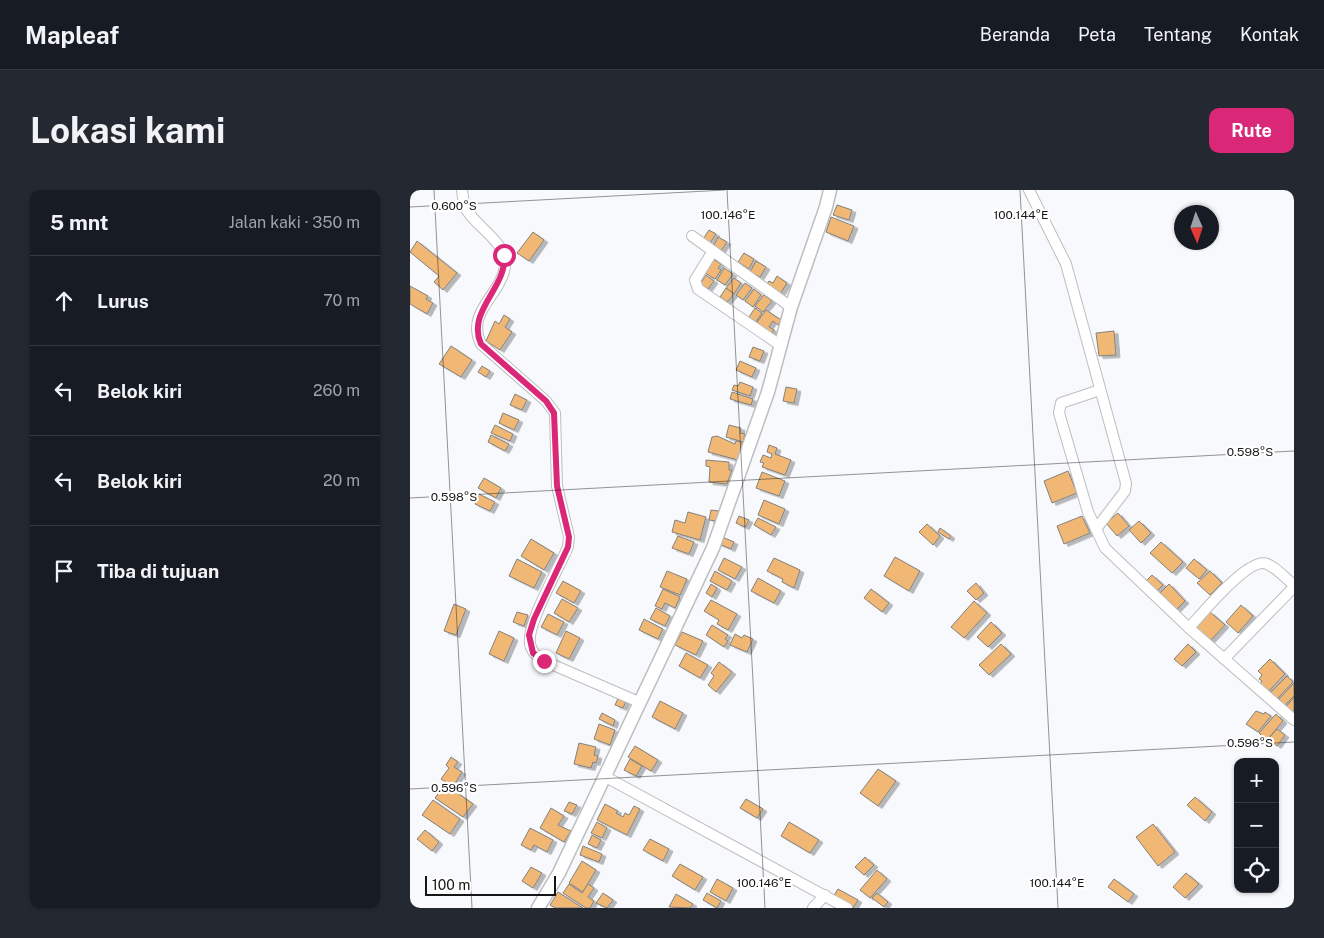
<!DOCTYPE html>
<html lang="id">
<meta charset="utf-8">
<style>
:root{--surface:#171b24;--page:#242831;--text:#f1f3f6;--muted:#9ea1a6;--line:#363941;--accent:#db2777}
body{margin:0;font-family:"Public Sans",sans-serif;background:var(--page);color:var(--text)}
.controls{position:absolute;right:15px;bottom:15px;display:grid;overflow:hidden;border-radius:10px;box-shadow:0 1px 4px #0004}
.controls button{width:45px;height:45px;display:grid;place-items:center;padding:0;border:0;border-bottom:1px solid var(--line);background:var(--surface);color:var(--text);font:25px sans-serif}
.compass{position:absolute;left:764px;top:15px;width:45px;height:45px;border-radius:50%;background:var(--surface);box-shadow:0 1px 4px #0004;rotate:177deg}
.scale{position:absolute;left:15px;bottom:12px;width:131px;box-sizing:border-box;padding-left:5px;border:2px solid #161617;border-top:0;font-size:14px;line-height:18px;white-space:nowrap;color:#161617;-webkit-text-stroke:4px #fff;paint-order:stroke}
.stop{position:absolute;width:15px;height:15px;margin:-11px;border:4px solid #db2777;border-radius:50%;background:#fff}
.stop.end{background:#db2777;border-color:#fff;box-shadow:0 1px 5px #0008}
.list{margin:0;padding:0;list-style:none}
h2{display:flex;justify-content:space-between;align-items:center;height:65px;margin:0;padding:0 20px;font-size:21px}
h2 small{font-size:16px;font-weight:400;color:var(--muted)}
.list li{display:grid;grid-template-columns:32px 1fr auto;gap:15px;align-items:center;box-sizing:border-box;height:90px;padding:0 20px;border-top:1px solid var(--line)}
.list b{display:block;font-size:19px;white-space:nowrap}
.list em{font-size:16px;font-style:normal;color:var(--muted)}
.icon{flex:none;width:28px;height:28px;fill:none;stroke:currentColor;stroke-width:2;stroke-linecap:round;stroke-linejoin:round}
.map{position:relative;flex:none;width:884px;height:718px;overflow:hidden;border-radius:10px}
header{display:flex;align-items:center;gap:30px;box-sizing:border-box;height:70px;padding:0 25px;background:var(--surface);border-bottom:1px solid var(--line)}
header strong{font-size:24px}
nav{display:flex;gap:28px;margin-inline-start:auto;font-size:18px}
.intro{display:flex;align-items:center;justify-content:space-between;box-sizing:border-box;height:120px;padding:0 30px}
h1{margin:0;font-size:35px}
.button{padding:12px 22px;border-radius:10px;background:var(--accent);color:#fff;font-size:18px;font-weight:700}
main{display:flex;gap:30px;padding:0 30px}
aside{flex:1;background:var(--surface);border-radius:10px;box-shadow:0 1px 4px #0004}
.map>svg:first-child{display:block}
</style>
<header>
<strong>Mapleaf</strong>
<nav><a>Beranda</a><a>Peta</a><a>Tentang</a><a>Kontak</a></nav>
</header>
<div class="intro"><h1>Lokasi kami</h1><a class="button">Rute</a></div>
<main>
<aside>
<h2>5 mnt<small>Jalan kaki · 350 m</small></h2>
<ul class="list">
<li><svg class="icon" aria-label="ahead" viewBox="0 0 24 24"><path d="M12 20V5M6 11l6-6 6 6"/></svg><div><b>Lurus</b></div><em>70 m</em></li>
<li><svg class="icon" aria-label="left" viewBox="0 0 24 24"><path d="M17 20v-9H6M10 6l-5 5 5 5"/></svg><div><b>Belok kiri</b></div><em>260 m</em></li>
<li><svg class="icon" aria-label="left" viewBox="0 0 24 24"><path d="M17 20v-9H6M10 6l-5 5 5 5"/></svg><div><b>Belok kiri</b></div><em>20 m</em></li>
<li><svg class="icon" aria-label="arrive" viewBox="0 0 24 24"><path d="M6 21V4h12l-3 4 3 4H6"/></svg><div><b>Tiba di tujuan</b></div></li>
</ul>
</aside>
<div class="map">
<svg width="884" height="718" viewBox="0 0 884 718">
<defs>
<filter id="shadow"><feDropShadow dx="4" dy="2.5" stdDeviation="0" flood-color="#0004"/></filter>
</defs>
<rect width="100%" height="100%" fill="#f8f9fc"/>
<g fill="#f1b774" stroke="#82817f" filter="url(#shadow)">
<polygon points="427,15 442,20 439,30 423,25"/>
<polygon points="421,27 444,36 438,51 416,42"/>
<polygon points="299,40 306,44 300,53 293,49"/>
<polygon points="123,42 134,50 119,71 107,63"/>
<polygon points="308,47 317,52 311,61 303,57"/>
<polygon points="7,51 47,83 33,100 24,92 29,86 0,62"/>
<polygon points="334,63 344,69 339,79 328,72"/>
<polygon points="303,69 311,74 308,78 311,80 305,89 295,83"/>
<polygon points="346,71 356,77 350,87 340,82"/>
<polygon points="314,78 323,84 315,95 307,90"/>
<polygon points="296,85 304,91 298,99 290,94"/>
<polygon points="367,86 377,93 369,106 355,97 359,91 363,93"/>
<polygon points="324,88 331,93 324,104 316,98"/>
<polygon points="335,93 342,98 333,110 326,105"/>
<polygon points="0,96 18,106 16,109 23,113 17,124 0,114"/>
<polygon points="316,98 324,104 317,112 310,107"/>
<polygon points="344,99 351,105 343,117 335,111"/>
<polygon points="354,105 362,111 353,122 345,116"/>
<polygon points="345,118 352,123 346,132 339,127"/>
<polygon points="356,120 371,130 368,135 363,131 359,137 364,140 360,146 345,135"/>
<polygon points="94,125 100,129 95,137 102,142 90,160 76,151 85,131 89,134"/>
<polygon points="704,141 706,165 689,166 686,143"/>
<polygon points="41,156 62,170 51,187 29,174"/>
<polygon points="343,157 354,161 350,171 339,167"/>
<polygon points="330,171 346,178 342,187 326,180"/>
<polygon points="72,176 80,181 76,187 68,182"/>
<polygon points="330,192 343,197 340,206 322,200 324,195 328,196"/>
<polygon points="376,197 387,199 384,213 373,211"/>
<polygon points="322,202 343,209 341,215 320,209"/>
<polygon points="105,204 117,210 112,220 100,215"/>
<polygon points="93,223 109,230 104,240 89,233"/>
<polygon points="85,235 103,244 100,251 81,243"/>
<polygon points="319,235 331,238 330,243 335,244 333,252 316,247"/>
<polygon points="81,245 99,254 95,261 78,252"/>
<polygon points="307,246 325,254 326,251 332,252 328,270 298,262 302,247"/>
<polygon points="359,255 367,258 365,264 381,270 375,285 352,277 354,273 350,272 353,265 361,268 362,264 357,262"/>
<polygon points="296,270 319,272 319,280 322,280 317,294 299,292 300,277 296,276"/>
<polygon points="658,281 667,303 642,313 634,291"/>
<polygon points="352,282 375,291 369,306 346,298"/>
<polygon points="74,288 91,298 86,308 68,298"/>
<polygon points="69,304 85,312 80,321 65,314"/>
<polygon points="354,310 375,319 369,334 348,325"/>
<polygon points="301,320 309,321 307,331 299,330"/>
<polygon points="278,322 296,327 290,350 262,342 265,330 275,333"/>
<polygon points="708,323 719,336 707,346 696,333"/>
<polygon points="329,326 339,330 335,337 326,333"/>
<polygon points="672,326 680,343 654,354 647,336"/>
<polygon points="348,328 366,337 361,345 344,335"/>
<polygon points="729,331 741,343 731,353 719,340"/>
<polygon points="517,334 530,346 523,355 509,342"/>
<polygon points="530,338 541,346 539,349 528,342"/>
<polygon points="268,346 284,352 279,364 262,358"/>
<polygon points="310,346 324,352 321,359 307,353"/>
<polygon points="121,349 144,363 134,380 111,366"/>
<polygon points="751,352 773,372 762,383 740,363"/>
<polygon points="485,367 510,381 499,401 474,386"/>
<polygon points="314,368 332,377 325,389 308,380"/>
<polygon points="364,368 390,380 384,398 372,392 373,389 357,381"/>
<polygon points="107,369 132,382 124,398 99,386"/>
<polygon points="784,369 797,380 789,389 776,378"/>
<polygon points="257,381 277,389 270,405 250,397"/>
<polygon points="305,381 322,391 317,400 300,391"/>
<polygon points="800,381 812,393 800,405 787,393"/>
<polygon points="742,385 753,395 746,402 736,391"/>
<polygon points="348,388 371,401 364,413 341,401"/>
<polygon points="153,391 171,401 164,413 146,403"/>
<polygon points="566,393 574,403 566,410 557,401"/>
<polygon points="301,394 307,398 302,407 296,403"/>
<polygon points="759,394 775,411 765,421 748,405"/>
<polygon points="253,399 270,407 265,418 255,413 252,419 245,416"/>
<polygon points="461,399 479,413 472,422 454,408"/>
<polygon points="152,409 168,418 159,432 144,423"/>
<polygon points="301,410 327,424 318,440 307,434 309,430 294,421"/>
<polygon points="564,411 577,423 554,448 541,437"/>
<polygon points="44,414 56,419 46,445 34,441"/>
<polygon points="831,415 843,426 828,443 816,432"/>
<polygon points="246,418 260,426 255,436 240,429"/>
<polygon points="107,422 118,425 114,436 103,432"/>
<polygon points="800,422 815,435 800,451 785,438"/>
<polygon points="138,424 154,432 147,445 131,437"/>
<polygon points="234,429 253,439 248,449 229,440"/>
<polygon points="581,432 592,443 578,457 567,447"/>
<polygon points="302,435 318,445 315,449 318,451 314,457 296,445"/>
<polygon points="89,441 104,448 94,471 79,464"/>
<polygon points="156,441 170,448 159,469 146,463"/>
<polygon points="272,442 293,451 286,465 265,455"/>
<polygon points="325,444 332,448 334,445 343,449 337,462 320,455"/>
<polygon points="591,454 601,464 579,485 569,475"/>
<polygon points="778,454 786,462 772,476 764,469"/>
<polygon points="276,463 298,475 290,488 269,476"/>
<polygon points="860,469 875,484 858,502 850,494 852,491 849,489 852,485 848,481"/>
<polygon points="309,472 322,482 306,502 298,495 304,486 301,483"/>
<polygon points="877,486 883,492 867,509 860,503"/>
<polygon points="884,493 884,506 875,515 869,509"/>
<polygon points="209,506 217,509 213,518 205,515"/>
<polygon points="884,507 884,520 881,524 875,518"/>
<polygon points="250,511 273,523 265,539 242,527"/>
<polygon points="846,521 854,524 855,522 861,526 848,542 836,534"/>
<polygon points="192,523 205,530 203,536 189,529"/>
<polygon points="866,524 873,531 857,550 849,543"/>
<polygon points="189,534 205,540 200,555 184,549"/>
<polygon points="867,539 875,545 867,556 858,549"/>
<polygon points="169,553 186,557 184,565 188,566 186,573 183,572 181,578 164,574"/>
<polygon points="225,556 248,570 241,581 218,567"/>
<polygon points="41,567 48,572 44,577 52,582 43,597 31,589 39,578 36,575"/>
<polygon points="220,569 232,576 226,586 214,580"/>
<polygon points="468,579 486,591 468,616 450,603"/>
<polygon points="35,594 63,614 53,627 25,608"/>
<polygon points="785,607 802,622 795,631 777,615"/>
<polygon points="336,609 353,619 347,628 330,618"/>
<polygon points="23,610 50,629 40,644 12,625"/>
<polygon points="159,612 167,615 162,624 154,621"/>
<polygon points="195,614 208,621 206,623 213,627 215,623 219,625 224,616 230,619 217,645 187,630"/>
<polygon points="141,618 154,626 148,635 161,641 154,652 130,638"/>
<polygon points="187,632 197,638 192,648 181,643"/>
<polygon points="379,632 409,650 400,663 371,646"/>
<polygon points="743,634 765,662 748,676 726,647"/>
<polygon points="120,638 143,650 137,662 124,655 121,660 111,655"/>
<polygon points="15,640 29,652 22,661 7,649"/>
<polygon points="182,645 191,650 187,658 178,654"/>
<polygon points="240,649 259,659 253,671 233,660"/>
<polygon points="173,656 192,664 189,672 170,665"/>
<polygon points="455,667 464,675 454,685 445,677"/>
<polygon points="172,671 186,680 173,702 159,693"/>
<polygon points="270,674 293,687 285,700 262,686"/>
<polygon points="121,677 132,683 123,698 112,691"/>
<polygon points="467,680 477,689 460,708 450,700"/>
<polygon points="776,683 789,694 775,708 763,697"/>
<polygon points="307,689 323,698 316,711 300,702"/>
<polygon points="704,689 724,704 718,712 698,697"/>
<polygon points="159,694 172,703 178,694 184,698 178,707 184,711 180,718 176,718 153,703"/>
<polygon points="428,699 448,710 443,718 423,707"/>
<polygon points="148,702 173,718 145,718 140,715"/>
<polygon points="193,703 203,710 197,718 186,713"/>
<polygon points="297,703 311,711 307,718 293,710"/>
<polygon points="467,703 478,712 474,717 462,708"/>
<polygon points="266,704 283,714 280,718 259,717"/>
</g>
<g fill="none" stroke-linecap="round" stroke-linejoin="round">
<g stroke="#bdbec0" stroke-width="12">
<g id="minor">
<path d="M52,0c1,6 1,13 4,19 10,18 42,34 39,57 -3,28 -40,46 -24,78l65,57 9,12 2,73 12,51 -1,10c-9,21 -42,78 -38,97 2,9 7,12 14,17l95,41"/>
<polyline points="619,0 656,74 716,293 715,301 686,339"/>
<polyline points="282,46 381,117"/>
<polyline points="303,61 285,90 288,99 370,155"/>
<polyline points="690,200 651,213 649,223 678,322 695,358 779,438 884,530"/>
<path d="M779,438c11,-12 60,-72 78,-64 9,3 19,15 27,21"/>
<polyline points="814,469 884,397"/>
<polyline points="194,586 437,718"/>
<polyline points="403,718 415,705"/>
</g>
</g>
<g stroke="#bdbec0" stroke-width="15">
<polyline id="tertiary" points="128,718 149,683 303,358 358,202 381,117 416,17 420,0"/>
</g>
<use href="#minor" stroke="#fff" stroke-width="10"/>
<use href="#tertiary" stroke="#fff" stroke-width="12"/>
</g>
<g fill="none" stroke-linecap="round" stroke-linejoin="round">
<path stroke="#db2777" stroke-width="6" d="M94,65c4,32 -38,56 -23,89l65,57 8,12 3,73 12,51 -1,10 -34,72 -5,16 4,18 11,8"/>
</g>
<path fill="none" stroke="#161617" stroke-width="1" stroke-opacity="0.45" d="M24,0l38,718M317,0l38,718M610,0l38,718M0,17l315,-17M0,308l884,-47M0,599l884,-47"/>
<g font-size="12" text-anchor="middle" fill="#161617" stroke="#fff" stroke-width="4.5" stroke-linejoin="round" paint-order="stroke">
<text x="44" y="20">0.600°S</text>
<text x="318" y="29">100.146°E</text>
<text x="611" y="29">100.144°E</text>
<text x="840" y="266">0.598°S</text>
<text x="44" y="311">0.598°S</text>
<text x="840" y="557">0.596°S</text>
<text x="44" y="602">0.596°S</text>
<text x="354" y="697">100.146°E</text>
<text x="647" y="697">100.144°E</text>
</g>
</svg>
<div class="controls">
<button>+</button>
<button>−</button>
<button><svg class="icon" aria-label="locate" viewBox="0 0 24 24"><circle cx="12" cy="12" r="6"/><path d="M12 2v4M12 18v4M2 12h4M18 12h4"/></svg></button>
</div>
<svg class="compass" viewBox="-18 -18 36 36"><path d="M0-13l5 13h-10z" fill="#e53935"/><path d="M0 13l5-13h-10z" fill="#9ea1a6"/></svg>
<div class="scale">100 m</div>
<div class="stop" style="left:94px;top:65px"></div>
<div class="stop end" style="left:134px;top:471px"></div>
</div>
</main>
